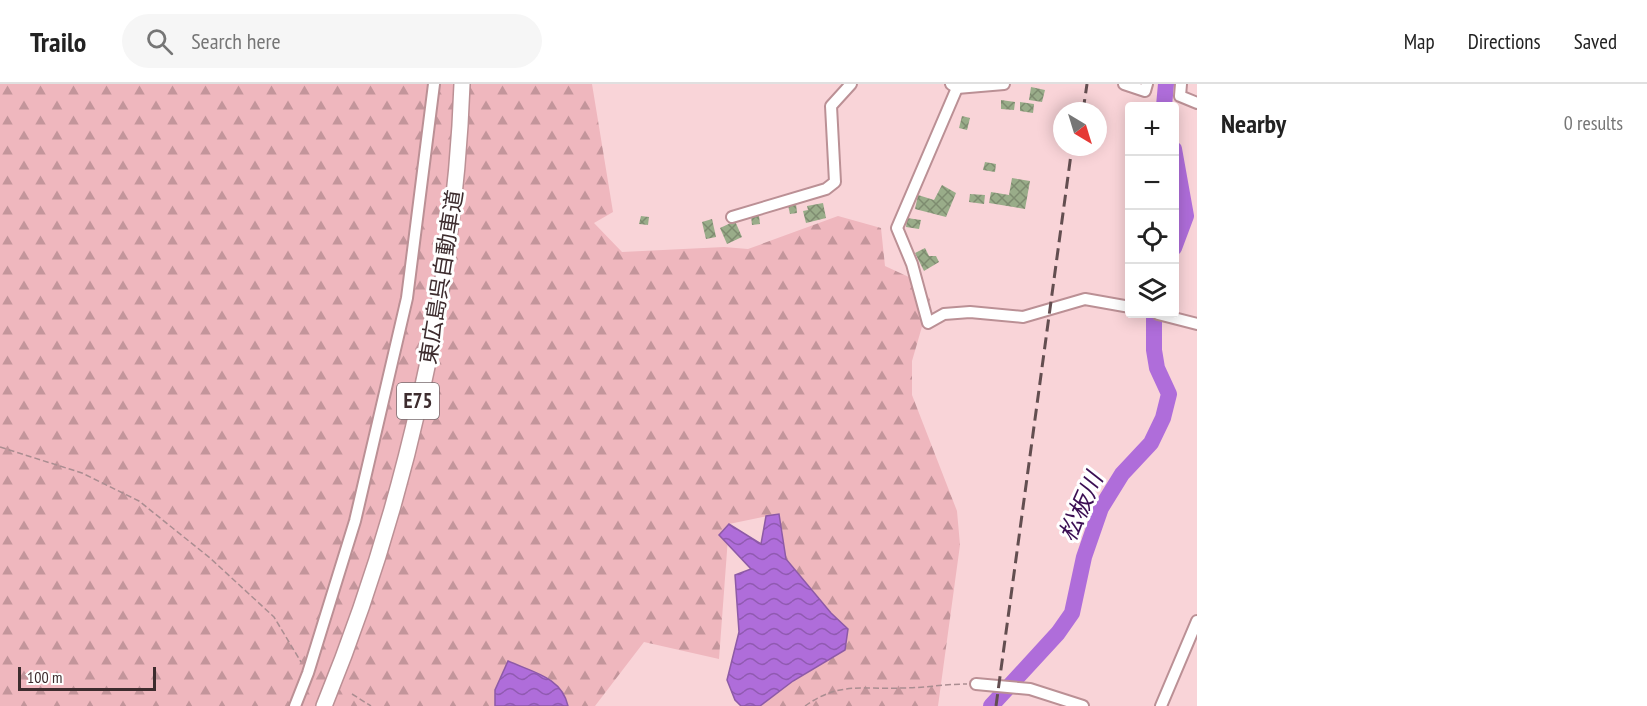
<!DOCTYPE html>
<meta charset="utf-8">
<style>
:root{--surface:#fff;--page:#f6f6f6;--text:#222;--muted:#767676;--line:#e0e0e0}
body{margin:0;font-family:"PT Sans Narrow","Noto Sans JP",sans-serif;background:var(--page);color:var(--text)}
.controls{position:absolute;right:18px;top:18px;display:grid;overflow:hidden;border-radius:6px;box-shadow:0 3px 15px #0003}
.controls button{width:54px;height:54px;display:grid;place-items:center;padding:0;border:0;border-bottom:2px solid var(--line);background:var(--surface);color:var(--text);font:30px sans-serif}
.compass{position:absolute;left:1053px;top:18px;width:54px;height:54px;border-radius:50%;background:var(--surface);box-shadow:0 3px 15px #0003;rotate:142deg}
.scale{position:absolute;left:18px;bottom:15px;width:138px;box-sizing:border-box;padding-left:6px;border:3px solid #3d2c2e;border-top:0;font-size:16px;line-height:21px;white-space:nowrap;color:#3d2c2e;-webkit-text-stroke:4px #fff;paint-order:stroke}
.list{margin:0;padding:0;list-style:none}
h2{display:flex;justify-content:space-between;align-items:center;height:78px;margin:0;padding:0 24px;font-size:26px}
h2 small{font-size:20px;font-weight:400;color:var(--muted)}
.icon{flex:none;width:33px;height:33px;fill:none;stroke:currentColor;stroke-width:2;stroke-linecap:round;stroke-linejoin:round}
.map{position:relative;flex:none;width:1197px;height:622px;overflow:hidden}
header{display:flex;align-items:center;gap:36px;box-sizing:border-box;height:84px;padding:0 30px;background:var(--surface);border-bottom:2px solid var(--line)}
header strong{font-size:28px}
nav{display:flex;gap:33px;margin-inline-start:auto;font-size:21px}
.search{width:420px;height:54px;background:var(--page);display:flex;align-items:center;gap:15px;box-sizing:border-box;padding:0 21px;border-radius:33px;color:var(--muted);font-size:22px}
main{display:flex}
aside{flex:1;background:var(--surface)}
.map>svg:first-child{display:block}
</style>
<header>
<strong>Trailo</strong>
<div class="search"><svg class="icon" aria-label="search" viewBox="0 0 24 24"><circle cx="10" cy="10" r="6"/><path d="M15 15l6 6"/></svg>Search here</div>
<nav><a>Map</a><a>Directions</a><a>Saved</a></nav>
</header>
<main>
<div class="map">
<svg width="1197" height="622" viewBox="0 0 1197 622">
<defs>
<pattern id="forest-firs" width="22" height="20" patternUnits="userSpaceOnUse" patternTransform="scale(1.5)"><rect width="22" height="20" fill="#efb7be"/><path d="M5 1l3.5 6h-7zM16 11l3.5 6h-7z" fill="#c3959b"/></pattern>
<pattern id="water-waves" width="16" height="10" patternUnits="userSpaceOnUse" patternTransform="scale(1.5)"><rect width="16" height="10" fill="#af6dda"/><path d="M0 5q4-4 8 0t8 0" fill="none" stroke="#905ab1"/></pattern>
<pattern id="building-cross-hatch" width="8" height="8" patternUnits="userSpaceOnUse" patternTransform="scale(1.5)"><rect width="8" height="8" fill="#99ac89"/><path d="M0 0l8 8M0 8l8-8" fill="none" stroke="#7e8c70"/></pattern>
</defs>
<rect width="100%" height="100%" fill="#f9d4d8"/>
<polygon fill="url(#forest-firs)" points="0,0 592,0 613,128 594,139 622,168 724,163 748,165 838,132 881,144 885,182 911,194 930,215 912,277 912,311 957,427 960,461 938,622 761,622 848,545 831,529 786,475 778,430 729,440 719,575 644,558 595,622 0,622"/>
<g fill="url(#water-waves)" stroke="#8d5aa6" stroke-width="1.5">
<polygon points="779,430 786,475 831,529 848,545 845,566 793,597 760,622 741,622 735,616 727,596 739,548 735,491 751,485 719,451 729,440 761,460 766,432"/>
<path d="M508,577c24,11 54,16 60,45h-73v-16z"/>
</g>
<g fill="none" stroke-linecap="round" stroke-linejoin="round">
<g stroke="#af6dda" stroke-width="16">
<polyline points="1164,22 1166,0"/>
<polyline points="1174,65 1186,132 1174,164"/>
<polyline points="991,622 1058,549 1072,529 1084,473 1101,424 1122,390 1151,359 1163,334 1169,310 1157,284 1154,266 1154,230"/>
</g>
</g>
<g fill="url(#building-cross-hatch)">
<polygon points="1031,3 1045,6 1042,18 1029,16"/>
<polygon points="1001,16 1015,18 1014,26 1001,25"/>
<polygon points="1020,18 1034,20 1033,29 1020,27"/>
<polygon points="962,32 970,34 967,46 959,44"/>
<polygon points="985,78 996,80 995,88 983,86"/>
<polygon points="1012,94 1030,97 1025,125 989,119 991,108 1009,111"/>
<polygon points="942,101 956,109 946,133 915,125 918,111 934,116"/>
<polygon points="970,110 985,111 984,120 969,118"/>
<polygon points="823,119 826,134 806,139 803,127 808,126 807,122"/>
<polygon points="796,120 797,129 790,130 788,121"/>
<polygon points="641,132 649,133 648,141 639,140"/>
<polygon points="751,132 759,132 760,140 752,141"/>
<polygon points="907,134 921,136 919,145 906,143"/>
<polygon points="712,135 716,153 706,155 702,138"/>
<polygon points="735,137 742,153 727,160 720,144"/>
<polygon points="925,164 929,172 936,172 939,178 924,187 915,169"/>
</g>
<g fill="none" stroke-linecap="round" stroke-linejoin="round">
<g stroke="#bb9095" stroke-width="14">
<g id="minor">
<polyline points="951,0 957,4 1004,0"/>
<polyline points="1124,0 1145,7 1147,0"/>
<polyline points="1181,0 1180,12 1197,19"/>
<polyline points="957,4 897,144 912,180 928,239 944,230 970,228 1023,233 1085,215 1130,223"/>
<polyline points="732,133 826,105 835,98 831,22 851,0"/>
<polyline points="1158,230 1197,240"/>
<polyline points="976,600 1030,605 1083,622"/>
<polyline points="295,622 308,589 355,437 407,214 434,0"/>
<polyline points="1161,622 1197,537"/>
</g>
</g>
<g stroke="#bb9095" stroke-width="18">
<path id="highway" d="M324,622c78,-190 131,-416 138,-622"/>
</g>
<g stroke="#aa8d91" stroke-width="1.5" stroke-dasharray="6 3" stroke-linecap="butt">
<polyline points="0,363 82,389 139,417 210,474 274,533 301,578"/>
<polyline points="352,610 371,622"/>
<path d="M805,622c35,-25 58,-16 97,-18 22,0 43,-4 65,-4"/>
</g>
<use href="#minor" stroke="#fff" stroke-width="10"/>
<use href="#highway" stroke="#fff" stroke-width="15"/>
<g stroke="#634e50" stroke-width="3" stroke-dasharray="12 6" stroke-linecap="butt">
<polyline points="1083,27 1087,0"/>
<polyline points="996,622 1072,63"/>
</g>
</g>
<g text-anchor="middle" stroke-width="6" stroke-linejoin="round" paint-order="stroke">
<rect fill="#fff" stroke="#776b6d" stroke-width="1.5" x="397" y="299" width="42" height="36" rx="4.5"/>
<g font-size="21" font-weight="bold" fill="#3d2c2e">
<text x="418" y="324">E75</text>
</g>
<g font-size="22" fill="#3d2c2e" stroke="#fff">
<text transform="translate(441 193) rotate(-81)" y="8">東広島呉自動車道</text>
</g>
<g font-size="24" font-style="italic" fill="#3b0e53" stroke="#fff">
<text transform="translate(1081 423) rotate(-66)" y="8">松板川</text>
</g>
</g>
</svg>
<div class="controls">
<button>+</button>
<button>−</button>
<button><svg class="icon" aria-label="locate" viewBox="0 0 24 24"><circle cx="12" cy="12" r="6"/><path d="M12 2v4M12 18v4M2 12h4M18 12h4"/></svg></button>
<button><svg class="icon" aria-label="layers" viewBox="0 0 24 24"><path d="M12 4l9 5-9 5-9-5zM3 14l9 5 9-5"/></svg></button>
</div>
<svg class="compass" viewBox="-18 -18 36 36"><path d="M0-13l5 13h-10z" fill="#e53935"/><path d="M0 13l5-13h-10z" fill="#767676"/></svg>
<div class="scale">100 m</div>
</div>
<aside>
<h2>Nearby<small>0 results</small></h2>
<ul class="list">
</ul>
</aside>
</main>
